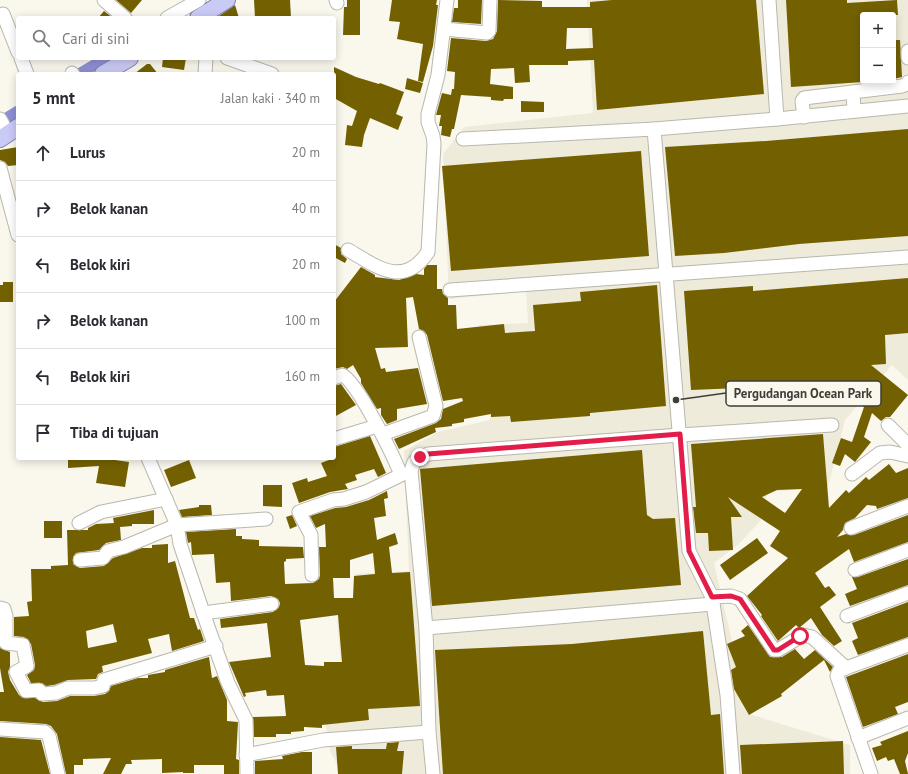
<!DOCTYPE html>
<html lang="id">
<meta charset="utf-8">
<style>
:root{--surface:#fff;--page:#f2f2f3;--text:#2b2b33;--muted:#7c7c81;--line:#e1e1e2}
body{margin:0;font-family:"PT Sans",sans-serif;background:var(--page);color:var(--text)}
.controls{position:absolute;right:12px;top:12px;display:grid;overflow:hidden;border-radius:4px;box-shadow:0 2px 10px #0003}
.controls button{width:36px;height:36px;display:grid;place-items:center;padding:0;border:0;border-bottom:1px solid var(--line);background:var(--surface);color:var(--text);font:20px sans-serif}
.stop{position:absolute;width:12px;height:12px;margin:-9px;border:3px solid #e11d48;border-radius:50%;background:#fff}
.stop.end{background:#e11d48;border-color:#fff;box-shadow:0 1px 4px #0008}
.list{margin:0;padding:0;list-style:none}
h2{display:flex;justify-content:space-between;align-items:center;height:52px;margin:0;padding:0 16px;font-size:17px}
h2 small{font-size:13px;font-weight:400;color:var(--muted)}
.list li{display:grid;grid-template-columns:26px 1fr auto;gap:12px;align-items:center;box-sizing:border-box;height:56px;padding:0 16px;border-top:1px solid var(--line)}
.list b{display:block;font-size:15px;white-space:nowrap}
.list em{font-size:13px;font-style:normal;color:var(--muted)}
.icon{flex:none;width:22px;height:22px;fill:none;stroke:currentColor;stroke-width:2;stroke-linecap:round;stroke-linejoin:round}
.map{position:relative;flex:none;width:908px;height:774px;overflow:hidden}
.search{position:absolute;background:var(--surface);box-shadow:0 2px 10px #0003;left:16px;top:16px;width:320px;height:44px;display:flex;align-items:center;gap:10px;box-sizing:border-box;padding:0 14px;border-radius:4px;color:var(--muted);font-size:15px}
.panel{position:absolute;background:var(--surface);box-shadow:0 2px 10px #0003;left:16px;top:72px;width:320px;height:388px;border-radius:4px}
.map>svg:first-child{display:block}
</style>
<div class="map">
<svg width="908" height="774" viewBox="0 0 908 774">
<rect width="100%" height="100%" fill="#faf7ed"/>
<path fill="#efebda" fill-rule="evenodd" d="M587,0h321v380l-16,-15 -47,55 -17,67 -61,5 -5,27 -23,25 -25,19 35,151 101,31v29h-510l-1,-6 -9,-17 -6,-35 20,-17 -7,-80 19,-3 -1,-42 54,-3 -5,-120 34,-19 52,-12 1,-51 -12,-44 49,-2 -2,-32 -77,8 -6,-145 21,-27 129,-14zM863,15h30v66h-30z"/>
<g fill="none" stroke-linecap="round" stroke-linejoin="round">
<g stroke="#8f90d6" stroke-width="11">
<polyline points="79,74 106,58"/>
<polyline points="0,122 18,111"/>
</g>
</g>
<g fill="#736101" fill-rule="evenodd">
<polygon points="116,0 142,0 131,13"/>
<polygon points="254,0 290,0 291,18 255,18"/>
<polygon points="347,0 360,0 360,35 343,35 344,7 347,7"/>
<polygon points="392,0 437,0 436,5 438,5 433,46 423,82 418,81 423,44 397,39 400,22 389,21"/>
<polygon points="458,0 482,0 481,24 452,22 454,8 458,8"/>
<path d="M498,0l44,1v6h48v-5l22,-2h144l8,94 -167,16 -3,-50 -26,1v4h-39l1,17 -15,1 -1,-15 -23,1 -1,15 23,3v12h-9l-1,2 -12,-1v-3l-30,-2 -7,34h-2l-2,8 -9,-2 1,-9h-3l2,-11h-5l6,-22 9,2 1,-6h2l1,-17 -8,-1 4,-33 35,3 7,-2 4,-8zM567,28h25l1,20 -27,1z"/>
<polygon points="786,0 847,0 847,3 897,0 898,15 863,15 863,82 791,87"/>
<polygon points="235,5 239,18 219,18 219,16"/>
<polygon points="104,11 113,18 98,18"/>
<polygon points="893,40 900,40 902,77 893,79"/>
<polygon points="163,58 186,58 184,70 162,67"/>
<polygon points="147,64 150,64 158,74 134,74"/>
<polygon points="334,67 356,77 379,84 380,83 404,92 396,114 403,117 398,130 370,118 364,135 362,147 345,145 347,125 352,126 357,111 334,98"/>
<polygon points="407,78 423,83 420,93 405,89"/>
<polygon points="521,101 544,102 544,112 521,112"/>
<polygon points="908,129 908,236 799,244 724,253 675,256 665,147 766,141"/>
<polygon points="18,147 18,165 8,166 5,162 0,160 0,150"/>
<polygon points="641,151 649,256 451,271 442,166"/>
<polygon points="334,244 341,248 341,254 347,259 345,263 334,257"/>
<polygon points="427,265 437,265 437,289 442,289 443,294 448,298 448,305 456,305 457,329 504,324 505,333 535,331 533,305 581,301 580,292 657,285 666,406 590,413 590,416 511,422 510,416 491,417 491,414 464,419 464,422 452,424 452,426 435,428 436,432 399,449 394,439 436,423 441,419 443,409 463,401 462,398 443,401 427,335 424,331 419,329 413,297 406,298 408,347 375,348 381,369 385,368 386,372 418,368 427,404 397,409 397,420 387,424 381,415 381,408 377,409 361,383 361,379 353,365 347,369 343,367 334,369 334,302 361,267 375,275 375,277 399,280 416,274 424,275 424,269"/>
<polygon points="908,278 908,333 885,335 886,364 871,365 908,395 890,417 886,417 881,421 872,413 864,437 871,442 855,462 845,454 840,466 832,463 841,438 852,442 864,407 857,402 866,390 768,397 767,387 691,390 684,291 753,286 753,291"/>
<polygon points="3,282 13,282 13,302 0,302 0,285 3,285"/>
<polygon points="341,384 356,405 334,417 334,386"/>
<path d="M823,434l6,74 17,-18 3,3 17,-16 3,3 20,-16 7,9 12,-5v30l-31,11 -1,-3 -9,-1 -12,13 -10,5 -2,7 -6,7 9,-3 8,1 54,-20v27l-54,20 -5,-13 -34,24 10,15 4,-2 7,9 -16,12 22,34 -8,5 -12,-11 -11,-17 -12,10 -3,-3 -18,16 -17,-25 1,-1 -15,-19 41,-38 -18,-12 10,-15 -52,-34 14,20h-11l2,33 -24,1 -1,-18h-12l-3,-26h3l-5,-63zM802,489l-17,24 -23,-16 15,-7z"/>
<polygon points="370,436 386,473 378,477 374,469 355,475 357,480 345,484 348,489 330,492 299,503 292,483 307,478 308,482 327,476 321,463 334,458 334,447"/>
<polygon points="642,450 647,515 653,519 675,518 681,585 432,606 420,469"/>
<polygon points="68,458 101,458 129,462 125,487 96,483 99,466 68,468"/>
<polygon points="189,460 196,478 171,487 164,470"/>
<polygon points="263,485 282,485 282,507 263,506"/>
<path d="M387,491l1,7 -4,1 2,17 -12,2 3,22 18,-7 3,11 -9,3 3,26 18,-1 10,134 -52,3 1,11 -47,5v3l-18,-1v4l-13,1v2h-15v3h-22l-1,-20 33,-1 -2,-21 -17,1 -1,-6 -21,3 1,3 -2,1 -15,-35 42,-5 -4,-34 -46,5 -1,-9 53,-7 6,-5 1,-4 -2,-4 -7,-3 -40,5 -1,-19 -14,1 -2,-29 -22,1 -1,-13 -3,1 -2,-11 50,-3v7h6v3l17,1v6l44,1 1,11 -18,1v2l-2,1 1,22 28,-1 6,-4 1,-4 -1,-28h7l-1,-23 -9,4 -6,-12 25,-8 11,-1 23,-7zM373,553l2,21 -21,2 -1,22h-19l-1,-20h17v-18zM338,615l4,47h-18v4l-19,-1 -5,-45z"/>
<polygon points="199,505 211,505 212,515 182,517 179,510 199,507"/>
<path d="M154,510v14h-22v2l-12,1 1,13 -15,3 -7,7 -23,3 -3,4v7l7,4 24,-2 9,-8 29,-10h10v-3l16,-1v19l7,-2 15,57h4l4,12 2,-1 4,12 -32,10 -3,-17 -21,5 4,14 -50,13 1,6 -5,2 -2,5 -28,1 -14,5 -8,1 -4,-3h-11l-4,-8 7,-5 1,-5 -4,-21 -7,-7 -10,-1v-19l15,-1 -2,-14 5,-1 -1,-32h20v-3l17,-1 -1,-35h21v-2l8,-4 18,-1 -1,-5zM113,624l4,18 -29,6 -2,-17z"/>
<polygon points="292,515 297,526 290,529 286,517"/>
<rect x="44" y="521" width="18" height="17"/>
<polygon points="757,538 768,553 730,580 720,565"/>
<polygon points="908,559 908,585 850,606 845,594 857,589 852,577 858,577"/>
<polygon points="908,602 908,637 858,655 852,641 858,638 852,623"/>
<polygon points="748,625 770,657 782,657 795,649 804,659 815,650 833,667 830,672 824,660 781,694 782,696 749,715 734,689 731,670 736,667 727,644 745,636 741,631"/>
<polygon points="703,631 711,715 720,714 724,774 443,774 435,650 572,644"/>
<polygon points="0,648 10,652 10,667 8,672 10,680 19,695 23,698 35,698 43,702 57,701 70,696 94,696 105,694 109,691 111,686 138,678 148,678 148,675 165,672 165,670 209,657 212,678 217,676 227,700 227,721 238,722 236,759 239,760 239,774 224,774 224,765 194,765 194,773 183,773 183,772 162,773 162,759 131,760 132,764 126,764 121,774 103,774 111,758 83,759 83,765 74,765 74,774 66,774 57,734 51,726 46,724 0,721 0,692 4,692 0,668"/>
<polygon points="908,654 908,702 895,707 898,714 863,727 846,677"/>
<polygon points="908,731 908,753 905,761 908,774 900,774 894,759 888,761 886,757 877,761 872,748 882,745 880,742"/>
<polygon points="0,737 41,740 50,774 0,774"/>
<polygon points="843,741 844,774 742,774 740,745"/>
<polygon points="399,742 397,751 404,751 402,774 338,774 336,747 352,746 352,749 386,749 387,743"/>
<polygon points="302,752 312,752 312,774 255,774 255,761 283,759 282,756"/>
</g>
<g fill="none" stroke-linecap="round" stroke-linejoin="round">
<g stroke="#b9b7ae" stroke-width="15">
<g id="minor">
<polyline points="104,0 125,18"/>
<polyline points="336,0 337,3"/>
<polyline points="769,0 777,119"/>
<polyline points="3,14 18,52"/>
<polyline points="167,18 199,0"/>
<polyline points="444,29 487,33 489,31 490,0"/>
<polyline points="908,51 908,58"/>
<polyline points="21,58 27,74"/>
<polyline points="227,58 272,74"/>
<polyline points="72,73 73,74"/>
<polyline points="205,74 206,58"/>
<polyline points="854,111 853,92 902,86 907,84 908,82"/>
<polyline points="804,117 802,101 804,98 853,92"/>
<polyline points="0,119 8,133"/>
<polyline points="654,129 689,551 712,597 727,695 733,774"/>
<polyline points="463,139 654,129 777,119 908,106"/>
<polyline points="0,168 18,235"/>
<path d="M348,250c28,16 55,39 80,2l6,-108 -1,-8 -5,-14v-8l10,-39 9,-75"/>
<polyline points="450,290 908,257"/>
<polyline points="888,425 908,445"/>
<polyline points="383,434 433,416 436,406 419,337"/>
<polyline points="334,439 377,426"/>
<polyline points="148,458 177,525 180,544 207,624 228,683 246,720 247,774"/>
<polyline points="852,474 880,453 890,452 908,456"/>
<polyline points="79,523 101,512 166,499"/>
<polyline points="851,528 908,506"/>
<polyline points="80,560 103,558 108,551 124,547 177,525 266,519"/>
<polyline points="855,570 908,550"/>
<path d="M312,575l-1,-40 -12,-23 34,-12 11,-1 22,-7 35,-17c-7,-18 -44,-94 -59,-100l-8,3"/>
<polyline points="712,597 731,596 740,599 774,650 778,650 803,635 812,637 846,668"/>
<polyline points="0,608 4,609 6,616 6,643 23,645 27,666 16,672 26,691 39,690 42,694 56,693 68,688 94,688 103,686 104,680 216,646"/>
<polyline points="203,613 272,604"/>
<polyline points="847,616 908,593"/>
<polyline points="426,628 713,604"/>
<polyline points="0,729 45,732 49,736 58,774"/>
<polyline points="858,738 908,718"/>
<polyline points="246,755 323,740 429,732"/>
<polyline points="433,774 429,732 426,628 411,471 414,462 428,454 680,435 832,425"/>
<polyline points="871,774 837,676 839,671 846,668 908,645"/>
</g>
</g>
<g stroke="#8282b0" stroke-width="18">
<g id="major">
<polyline points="198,18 227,0"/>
<polyline points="103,74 130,58"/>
<polyline points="0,139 18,127"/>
</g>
</g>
<use href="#minor" stroke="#fff" stroke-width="13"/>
<use href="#major" stroke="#cacaf6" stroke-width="16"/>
</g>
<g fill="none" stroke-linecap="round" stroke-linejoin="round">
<polyline stroke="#e11d48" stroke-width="5" points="420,457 428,454 680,434 689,551 712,597 731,596 740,599 774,650 778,650 800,636"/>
</g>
<path fill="none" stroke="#3e3d39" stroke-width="1.5" d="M676 400L726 393"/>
<circle fill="#3e3d39" stroke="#faf7ed" stroke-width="1.5" cx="676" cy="400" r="4"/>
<rect fill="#faf7ed" stroke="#3e3d39" stroke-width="1.5" x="726" y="381" width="155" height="25" rx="4"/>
<g font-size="13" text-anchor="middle" font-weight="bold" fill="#3e3d39">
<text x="803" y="398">Pergudangan Ocean Park</text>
</g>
</svg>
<div class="controls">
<button>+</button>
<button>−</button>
</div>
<div class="stop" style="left:800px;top:636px"></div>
<div class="stop end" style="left:420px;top:457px"></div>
<div class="search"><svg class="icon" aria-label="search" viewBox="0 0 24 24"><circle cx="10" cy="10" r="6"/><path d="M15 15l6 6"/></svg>Cari di sini</div>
<section class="panel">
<h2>5 mnt<small>Jalan kaki · 340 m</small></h2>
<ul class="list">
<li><svg class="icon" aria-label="ahead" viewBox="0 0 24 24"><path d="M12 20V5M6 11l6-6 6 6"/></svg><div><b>Lurus</b></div><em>20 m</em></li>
<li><svg class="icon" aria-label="right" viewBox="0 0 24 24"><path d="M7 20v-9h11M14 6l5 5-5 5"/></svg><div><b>Belok kanan</b></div><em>40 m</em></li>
<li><svg class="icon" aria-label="left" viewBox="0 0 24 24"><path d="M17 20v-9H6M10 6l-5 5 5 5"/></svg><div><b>Belok kiri</b></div><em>20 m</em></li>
<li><svg class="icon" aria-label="right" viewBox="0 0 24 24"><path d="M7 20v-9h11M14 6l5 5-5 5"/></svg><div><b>Belok kanan</b></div><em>100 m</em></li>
<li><svg class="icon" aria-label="left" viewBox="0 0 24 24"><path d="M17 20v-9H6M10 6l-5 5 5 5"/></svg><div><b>Belok kiri</b></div><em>160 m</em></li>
<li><svg class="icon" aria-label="arrive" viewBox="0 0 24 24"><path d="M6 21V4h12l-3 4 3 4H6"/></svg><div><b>Tiba di tujuan</b></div></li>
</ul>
</section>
</div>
